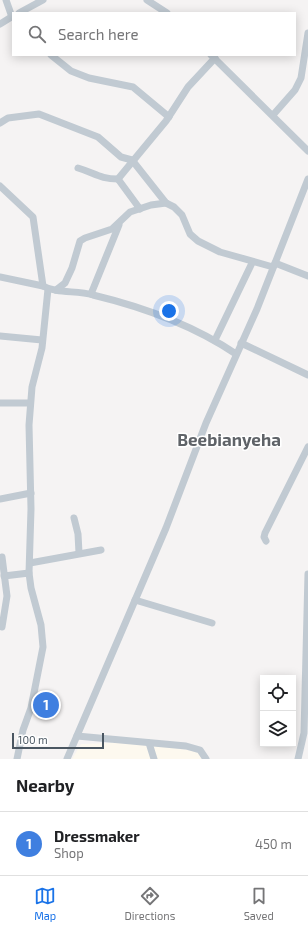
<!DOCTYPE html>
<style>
:root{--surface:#fff;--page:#f6f6f6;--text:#202124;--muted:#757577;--line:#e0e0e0;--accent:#1a73e8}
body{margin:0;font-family:"Exo 2",sans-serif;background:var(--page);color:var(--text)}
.controls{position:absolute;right:12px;bottom:12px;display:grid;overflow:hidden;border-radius:0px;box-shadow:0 2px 10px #0003}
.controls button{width:36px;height:36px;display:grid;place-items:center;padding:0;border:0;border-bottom:1px solid var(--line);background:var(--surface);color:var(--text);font:20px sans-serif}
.scale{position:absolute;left:12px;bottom:10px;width:92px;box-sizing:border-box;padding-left:4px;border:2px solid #4a5661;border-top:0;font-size:11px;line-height:14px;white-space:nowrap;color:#4a5661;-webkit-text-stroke:3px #fff;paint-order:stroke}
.you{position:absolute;left:169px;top:311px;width:14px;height:14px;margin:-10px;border:3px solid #fff;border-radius:50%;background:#1a73e8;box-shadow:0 0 0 6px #1a73e833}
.badge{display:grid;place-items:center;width:26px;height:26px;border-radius:50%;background:var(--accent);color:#fff;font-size:13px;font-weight:700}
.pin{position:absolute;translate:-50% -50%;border:2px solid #fff;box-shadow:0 1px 4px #0006}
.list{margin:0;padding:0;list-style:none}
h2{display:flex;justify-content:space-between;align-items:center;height:52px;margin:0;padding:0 16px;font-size:17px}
h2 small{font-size:13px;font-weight:400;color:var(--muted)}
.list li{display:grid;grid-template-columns:26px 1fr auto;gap:12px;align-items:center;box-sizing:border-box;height:64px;padding:0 16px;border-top:1px solid var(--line)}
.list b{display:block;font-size:15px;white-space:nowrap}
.list p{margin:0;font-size:13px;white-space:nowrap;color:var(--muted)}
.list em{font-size:13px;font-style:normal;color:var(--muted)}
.icon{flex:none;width:22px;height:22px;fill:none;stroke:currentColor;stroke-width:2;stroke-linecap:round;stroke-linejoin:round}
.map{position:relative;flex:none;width:308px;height:759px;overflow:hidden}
.search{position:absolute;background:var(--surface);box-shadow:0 2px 10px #0003;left:12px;right:12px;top:12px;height:44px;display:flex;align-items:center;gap:10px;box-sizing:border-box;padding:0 14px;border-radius:0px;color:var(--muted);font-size:15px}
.sheet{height:116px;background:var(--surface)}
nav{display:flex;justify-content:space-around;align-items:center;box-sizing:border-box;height:56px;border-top:1px solid var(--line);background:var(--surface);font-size:11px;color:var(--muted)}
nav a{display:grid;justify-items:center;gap:2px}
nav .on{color:var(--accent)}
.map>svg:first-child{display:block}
</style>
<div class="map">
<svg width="308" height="759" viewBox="0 0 308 759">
<rect width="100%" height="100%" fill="#f5f3f3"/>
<polygon fill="#fdf9ef" points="138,742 199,752 201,759 72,759 81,744"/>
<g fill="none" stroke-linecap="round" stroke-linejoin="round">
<g stroke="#c1cad2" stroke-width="7">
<polyline points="6,0 12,17"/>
<polyline points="147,0 167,13"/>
<polyline points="19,13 43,0"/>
<polyline points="0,24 13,16"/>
<polyline points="51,55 71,71 89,78 133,87 169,117"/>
<polyline points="211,55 308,151"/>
<polyline points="273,115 295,90 301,78 308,33"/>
<polyline points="0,123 8,118 39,114 98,137 121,157 132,160 166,203 174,207 182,215 190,234 198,241 220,252 273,267"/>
<path d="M78,168c17,5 22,11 40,11l48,-58 22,-34 27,-29"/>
<polyline points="118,179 140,209"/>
<path d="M0,186l33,31 10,69c14,8 34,4 50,9 50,12 100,30 143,59"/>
<polyline points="275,263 308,276"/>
<polyline points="0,277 43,286"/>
<polyline points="56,290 65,283 72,268 80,241 85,238 112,229 130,212 151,205 166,203"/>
<polyline points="91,294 119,225"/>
<polyline points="0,336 42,340"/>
<polyline points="215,340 252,263"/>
<polyline points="241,343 308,375"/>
<polyline points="0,403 30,403"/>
<polyline points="0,499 31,493"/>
<polyline points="74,518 78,534 79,553"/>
<polyline points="266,541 264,537 265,533 308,447"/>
<polyline points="30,563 101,550"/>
<polyline points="4,576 29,573"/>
<polyline points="135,600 212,623"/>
<polyline points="2,627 7,596 2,557"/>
<polyline points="77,736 186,746 200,750 206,759"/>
<polyline points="149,743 154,759"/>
<polyline points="17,759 23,730 31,708 43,647 41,625 31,588 29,573 31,509 29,425 32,387 42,348 48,289"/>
<polyline points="67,759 166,528 206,423 257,309 308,179"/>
<polyline points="298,759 304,733 308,574"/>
</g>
</g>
<g text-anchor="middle" stroke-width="3" stroke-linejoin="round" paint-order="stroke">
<g font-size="17" font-weight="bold" fill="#5f6368" stroke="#fff">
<text x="229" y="446">Beebianyeha</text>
</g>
</g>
</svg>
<div class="controls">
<button><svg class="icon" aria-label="locate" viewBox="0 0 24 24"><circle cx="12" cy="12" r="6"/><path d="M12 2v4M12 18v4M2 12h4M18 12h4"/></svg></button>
<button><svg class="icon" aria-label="layers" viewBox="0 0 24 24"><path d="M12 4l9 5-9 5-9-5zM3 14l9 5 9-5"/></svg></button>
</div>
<div class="scale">100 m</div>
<div class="you"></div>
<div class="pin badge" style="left:46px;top:705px;background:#3f7fe0">1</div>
<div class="search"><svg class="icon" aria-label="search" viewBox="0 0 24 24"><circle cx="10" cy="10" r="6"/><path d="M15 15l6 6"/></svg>Search here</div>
</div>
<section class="sheet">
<h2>Nearby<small></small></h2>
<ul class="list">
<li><span class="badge" style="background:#3f7fe0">1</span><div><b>Dressmaker</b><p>Shop</p></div><em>450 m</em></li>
</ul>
</section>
<nav>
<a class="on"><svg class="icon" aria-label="map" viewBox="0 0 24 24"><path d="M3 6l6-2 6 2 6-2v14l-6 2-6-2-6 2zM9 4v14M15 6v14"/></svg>Map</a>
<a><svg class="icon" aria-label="directions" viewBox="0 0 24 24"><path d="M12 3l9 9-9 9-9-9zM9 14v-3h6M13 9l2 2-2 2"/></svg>Directions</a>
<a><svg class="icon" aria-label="saved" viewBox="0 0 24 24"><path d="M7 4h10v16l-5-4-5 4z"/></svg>Saved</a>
</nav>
